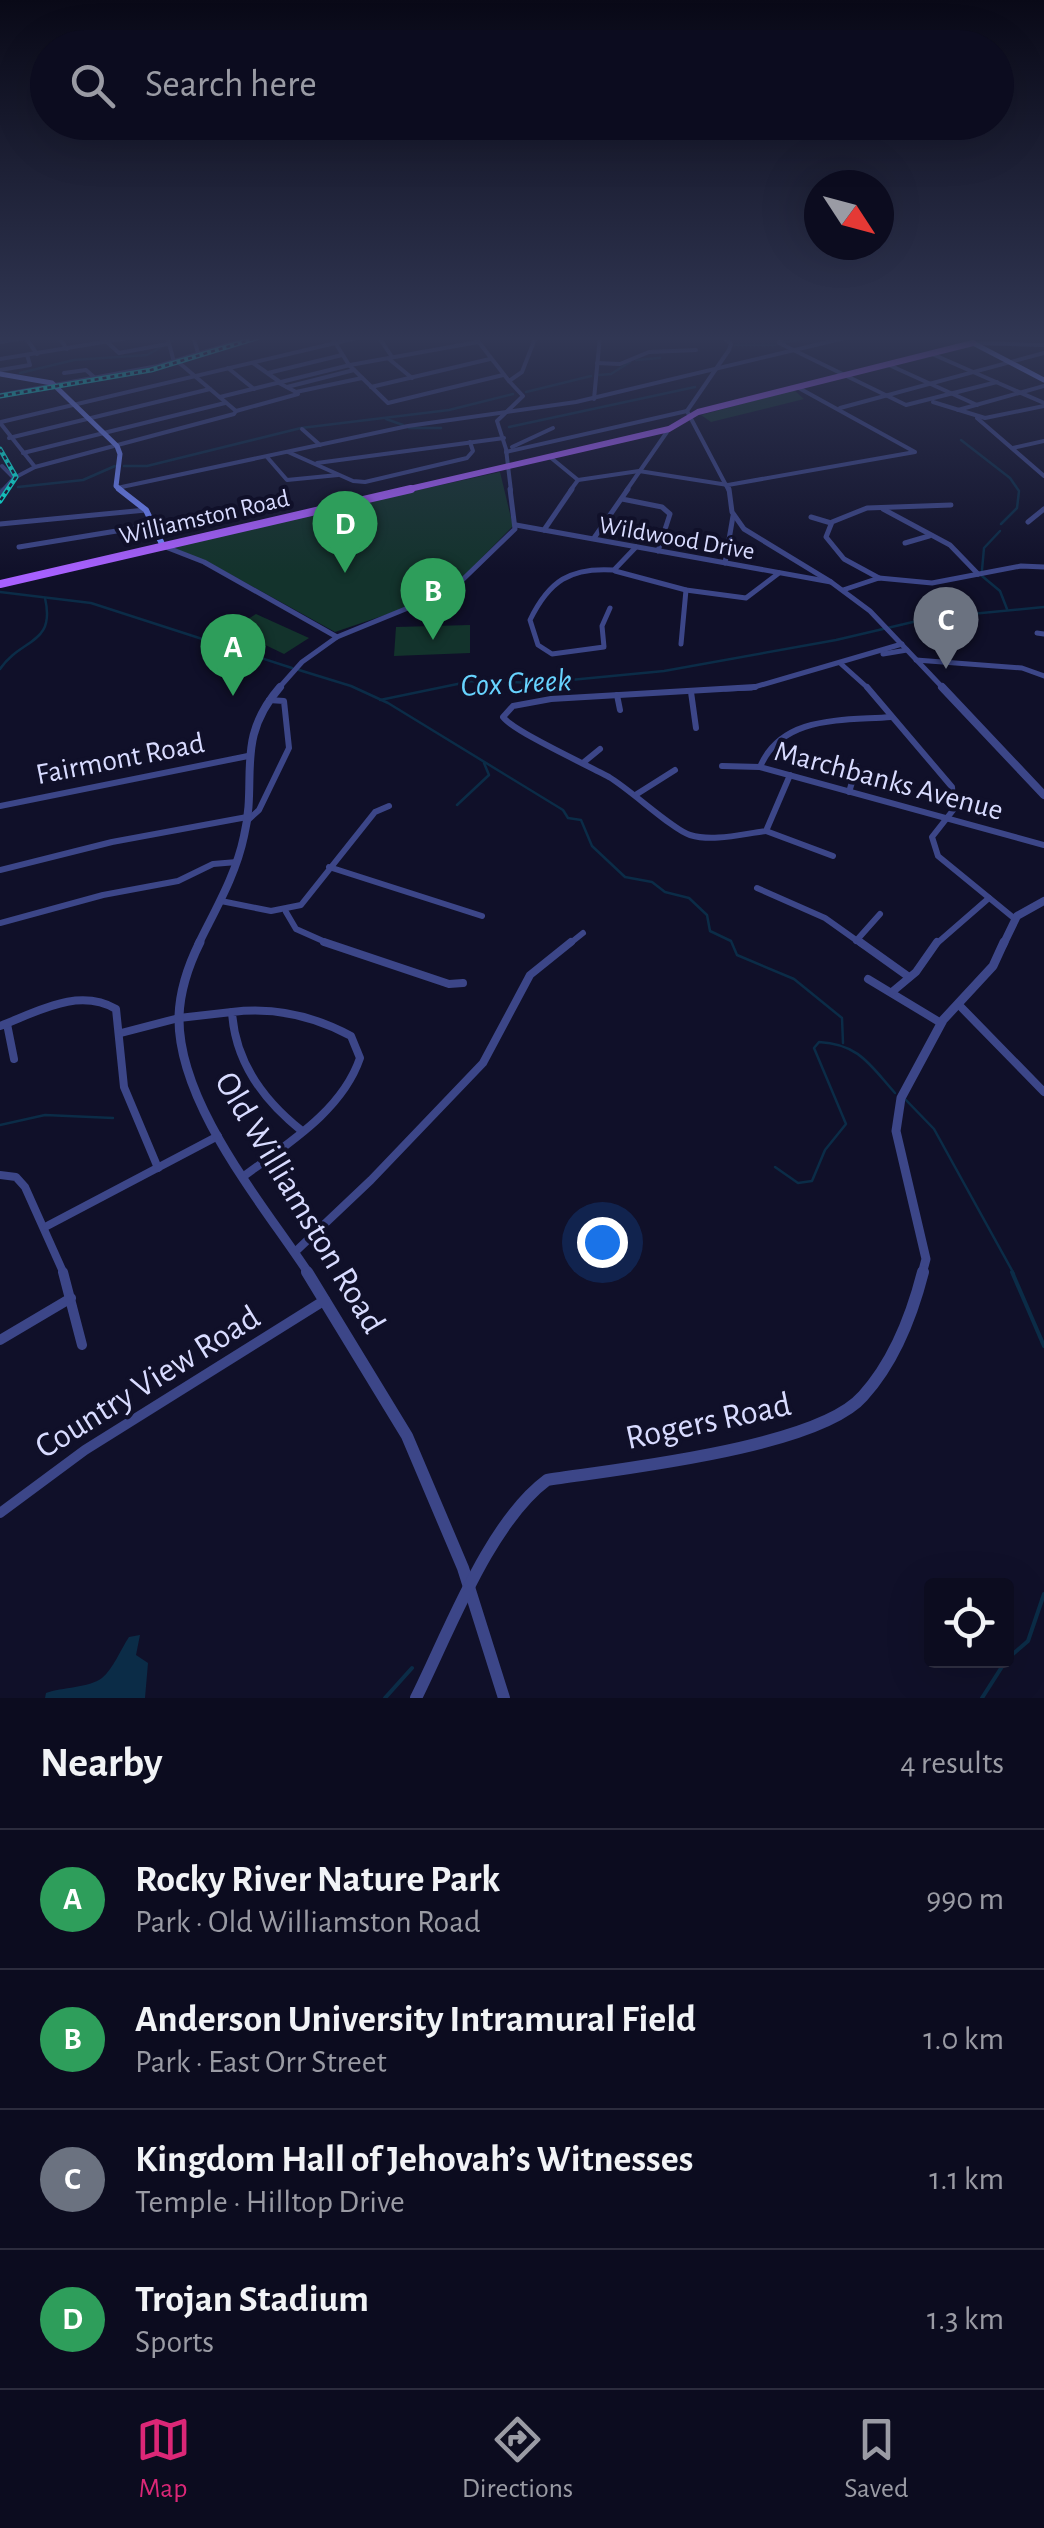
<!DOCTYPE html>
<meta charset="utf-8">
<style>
:root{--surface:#0c0c1f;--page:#151528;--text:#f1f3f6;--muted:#9a9ba4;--line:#2c2c3d;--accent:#db2777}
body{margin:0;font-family:"Alegreya Sans",sans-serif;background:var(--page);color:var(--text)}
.controls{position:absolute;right:30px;bottom:30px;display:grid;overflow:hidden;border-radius:10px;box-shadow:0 10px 40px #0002}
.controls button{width:90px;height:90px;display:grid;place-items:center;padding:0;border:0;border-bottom:2px solid var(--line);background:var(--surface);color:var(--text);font:50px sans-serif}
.compass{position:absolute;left:804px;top:170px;width:90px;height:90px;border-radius:50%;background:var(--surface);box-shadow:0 10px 40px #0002;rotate:126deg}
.you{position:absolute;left:602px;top:1242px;width:35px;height:35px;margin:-25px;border:8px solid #fff;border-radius:50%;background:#1a73e8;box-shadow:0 0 0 15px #1a73e833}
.badge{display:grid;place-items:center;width:65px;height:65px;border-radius:50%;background:var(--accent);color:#fff;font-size:32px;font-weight:700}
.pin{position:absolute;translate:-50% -82px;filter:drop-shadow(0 2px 5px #0008)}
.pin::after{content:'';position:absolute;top:52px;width:35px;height:30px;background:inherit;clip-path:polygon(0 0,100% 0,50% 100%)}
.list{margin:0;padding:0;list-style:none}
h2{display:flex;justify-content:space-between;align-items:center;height:130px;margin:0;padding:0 40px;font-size:42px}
h2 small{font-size:32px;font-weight:400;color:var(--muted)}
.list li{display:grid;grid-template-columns:65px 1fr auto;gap:30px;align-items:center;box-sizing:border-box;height:140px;padding:0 40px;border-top:2px solid var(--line)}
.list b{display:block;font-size:38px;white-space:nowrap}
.list p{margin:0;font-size:32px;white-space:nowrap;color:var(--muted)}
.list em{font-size:32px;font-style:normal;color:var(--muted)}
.icon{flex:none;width:55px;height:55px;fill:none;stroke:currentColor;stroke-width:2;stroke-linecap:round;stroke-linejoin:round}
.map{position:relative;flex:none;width:1044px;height:1698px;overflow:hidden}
.search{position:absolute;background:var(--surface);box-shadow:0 10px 40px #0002;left:30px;right:30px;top:30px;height:110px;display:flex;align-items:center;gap:25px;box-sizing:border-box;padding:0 35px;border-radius:55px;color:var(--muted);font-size:38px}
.sheet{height:690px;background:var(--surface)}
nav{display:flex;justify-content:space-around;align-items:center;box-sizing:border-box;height:140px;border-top:2px solid var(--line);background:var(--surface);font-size:28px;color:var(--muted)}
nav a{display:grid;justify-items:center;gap:5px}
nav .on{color:var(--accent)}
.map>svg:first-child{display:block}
</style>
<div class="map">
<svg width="1044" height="1698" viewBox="0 0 1044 1698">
<rect width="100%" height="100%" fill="#101029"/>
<g fill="#13332c">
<polygon points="794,390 804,399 711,422 701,415"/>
<polygon points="500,472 513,526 458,582 438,597 335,632 208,562 163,546"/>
<polygon points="256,614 309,638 284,654 232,629"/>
<polygon points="470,625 470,653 394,656 396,627"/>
</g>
<path fill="#0b2c47" d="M140,1635l-4,20 12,8 -3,35h-100l1,-5c16,-6 43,-5 56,-15 11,-9 19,-29 27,-41z"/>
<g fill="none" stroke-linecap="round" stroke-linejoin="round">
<g stroke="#0b2c47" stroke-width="2.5">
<polyline points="783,343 801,339"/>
<polyline points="735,345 775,345"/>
<polyline points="636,360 660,358"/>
<polyline points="20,373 74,360 147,355 181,336"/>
<polyline points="599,375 611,374 630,362"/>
<polyline points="526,392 591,376"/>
<polyline points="386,419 403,425"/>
<polyline points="509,427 695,387"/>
<polyline points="409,428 441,428"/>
<polyline points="961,440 1010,478 1019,491 1017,508 1001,524"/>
<polyline points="124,466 147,466 301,428 449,410 513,394"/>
<polyline points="18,487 83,480 115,466"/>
<polyline points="0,489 11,488"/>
<polyline points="982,570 984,548 1000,531"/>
<polyline points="982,576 1000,591 1007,609"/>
<polyline points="0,592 91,603 292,668"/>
<path d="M0,669c21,-31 56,-24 45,-71"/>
<polyline points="299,670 351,686 388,703 563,810 568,818 581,820 592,846 625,877 652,882 665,892 689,898 707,915 710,931 731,941 737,955 794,979 842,1018 843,1043"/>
<polyline points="380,700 472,681 539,683 664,671 836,640 930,618 1044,607"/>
<polyline points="457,805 489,775 484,763"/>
<polyline points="905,1099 934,1129 1014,1274"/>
<polyline points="0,1125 45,1115 113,1118"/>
<path d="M775,1167l23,16 14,-2 13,-31 21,-26 -32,-76 5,-6c40,2 51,23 76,51"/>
</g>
<g stroke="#0b2c47" stroke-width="4">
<polyline points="1012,1272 1044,1346"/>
<polyline points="1006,1660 1028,1641 1044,1594"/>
<polyline points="385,1698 412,1668"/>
<polyline points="982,1698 1005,1662"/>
</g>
<g stroke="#3c4688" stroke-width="4">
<polyline points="58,336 67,349"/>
<polyline points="193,336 198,353"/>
<polyline points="331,336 349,365 388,403 503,375"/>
<polyline points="378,336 392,357"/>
<polyline points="474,336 509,381"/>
<polyline points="783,336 779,343 906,405 997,382"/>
<polyline points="0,342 26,338 37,354"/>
<polyline points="107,342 119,353 167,344"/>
<polyline points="932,354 1044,403"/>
<polyline points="389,359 412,378"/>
<polyline points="253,363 280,382"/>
<polyline points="597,363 620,364 649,352 696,350"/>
<polyline points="889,365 977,405"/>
<polyline points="228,368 254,389"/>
<polyline points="0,370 30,365 27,355"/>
<polyline points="64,373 86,370 95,378"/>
<polyline points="268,373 342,355"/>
<polyline points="279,383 296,392 362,378"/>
<polyline points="287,387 354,370"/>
<polyline points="371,387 490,359"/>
<polyline points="0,395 158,366 256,336"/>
<polyline points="220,397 350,365 478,342"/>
<polyline points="594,399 600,336"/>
<polyline points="933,402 985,418 1044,406"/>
<polyline points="840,408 1044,353"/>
<polyline points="958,410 1044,386"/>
<polyline points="236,411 298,394"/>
<polyline points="977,418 1044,476"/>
<polyline points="1,424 35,467"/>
<polyline points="302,429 320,445"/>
<polyline points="9,438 210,389"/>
<polyline points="512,447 553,428"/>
<polyline points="1013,448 1044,441"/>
<polyline points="288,452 353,481 365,482 467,458 473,451 470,442"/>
<polyline points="506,452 687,411"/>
<polyline points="23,453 225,403"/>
<polyline points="267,457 287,480 338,475"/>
<polyline points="550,457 578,480 639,471 728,485 915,452 797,387"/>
<polyline points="317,463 504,438"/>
<polyline points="2,466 14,478 2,491"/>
<polyline points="14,478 35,467 234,414 236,411 177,361"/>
<polyline points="570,491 578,480"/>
<polyline points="626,491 669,429"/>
</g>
<g stroke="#3c4688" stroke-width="5">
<polyline points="0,494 5,489"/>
<polyline points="622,499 662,507 670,514 658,551"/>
<polyline points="883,509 950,545 978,574"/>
<polyline points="811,517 831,523"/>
<polyline points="1028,522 1044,509"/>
<polyline points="0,524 146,510"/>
<polyline points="516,525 831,582"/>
<polyline points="544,530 572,489"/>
<polyline points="594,538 628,489"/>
<polyline points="905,543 929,536"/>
<polyline points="19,547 153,525"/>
<polyline points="725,563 733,516"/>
<polyline points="615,571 686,590 746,598 779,573"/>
<polyline points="879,578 844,559 826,537 832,522 867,508 951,505"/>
<polyline points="843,590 879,578 932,583 1021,566 1044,567"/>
<path d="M610,608l-8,18 2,21 -52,7 -14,-9 -8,-25c19,-39 40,-53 84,-50l22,-23"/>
<polyline points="1037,633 1044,634"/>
<polyline points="681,644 686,590"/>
<polyline points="883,654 907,650"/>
<polyline points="916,660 1022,668 1044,676"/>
<polyline points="840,663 869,689"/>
<polyline points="725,689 751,688 902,644"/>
</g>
<g stroke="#3c4688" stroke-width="6">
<path d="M755,687l-204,12 -38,7 -10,11c10,14 84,48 106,60 22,13 64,53 81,58 23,7 52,-1 76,-4l24,-56"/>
<polyline points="867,687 952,787 954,809 932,837 938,856 1015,919"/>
<polyline points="691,692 696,728"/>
<polyline points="617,695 620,710"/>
<polyline points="584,762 600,749"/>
<polyline points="722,766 760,767 1044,845"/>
<path d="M760,767c22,-52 82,-46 131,-50"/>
<polyline points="849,792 857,766"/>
<polyline points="637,794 675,770"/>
<polyline points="0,806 248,756"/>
<polyline points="248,820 259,810 289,748 284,701 269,700"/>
<polyline points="766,831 833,856"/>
<polyline points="329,867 482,916"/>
<polyline points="0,870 112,842 247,817"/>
<polyline points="757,888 825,918 863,945"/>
<polyline points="221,901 271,911 301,905 375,812 389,806"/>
<polyline points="286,912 296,929 332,945"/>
<polyline points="0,923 103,895 178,881 213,864 237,862"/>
<polyline points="856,941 880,914"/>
<polyline points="568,945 583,933"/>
<polyline points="935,945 989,898"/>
</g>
<g stroke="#3c4688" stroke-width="8">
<polyline points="324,942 449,984 463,983"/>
<polyline points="860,942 909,977"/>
<polyline points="868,979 941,1023"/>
<polyline points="892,992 916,972 937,942"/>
<polyline points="960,1006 1044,1092"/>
<polyline points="7,1024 14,1059"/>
<path d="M0,1026c37,-14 78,-39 116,-17l8,78 34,81"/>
<polyline points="121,1033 179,1018 232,1012"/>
<polyline points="0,1175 16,1177 25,1187 64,1274"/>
<path d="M244,1176c43,-32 98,-65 116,-118l-9,-22c-37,-20 -78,-29 -119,-24 3,50 32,89 70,119"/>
<polyline points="47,1226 218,1136"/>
<polyline points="295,1252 371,1180 483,1063 530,975 571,942"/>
</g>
<g stroke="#3c4688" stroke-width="10">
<polyline points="63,1272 82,1345"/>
<polyline points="0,1340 71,1298"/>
<polyline points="0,1513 85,1450 325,1300"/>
</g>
<g stroke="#3c4688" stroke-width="4">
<polyline points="167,336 174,362"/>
<polyline points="723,336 731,344 729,350 687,411 729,491"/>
<polyline points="973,343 1044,345"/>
<polyline points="0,359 140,336"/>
<polyline points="1,422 365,336"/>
<polyline points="117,488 408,426 576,402 853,336"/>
<polyline points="511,491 506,449 497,421 523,396 509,381 522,372 536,336"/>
</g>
<g stroke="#3c4688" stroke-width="5">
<polyline points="729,489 732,512 744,529 831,582 870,611 944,689"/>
<polyline points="163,546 204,562 337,637"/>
<polyline points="278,689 302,662 337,637 452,590 515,529 510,489"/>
</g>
<g stroke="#3c4688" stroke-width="8">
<polyline points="942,687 1044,795"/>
<path d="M198,945c17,-35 38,-70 46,-109 14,-58 -10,-96 36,-149"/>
<polyline points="1003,945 1017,916 1044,901"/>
</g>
<g stroke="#3c4688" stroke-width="9">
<path d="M200,942c-12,24 -20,47 -21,74 -2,87 84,188 130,258"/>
<polyline points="922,1274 926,1259 896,1131 901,1098 943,1020 993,966 1004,942"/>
</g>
<g stroke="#3c4688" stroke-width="12">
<polyline points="307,1272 407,1436 463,1568 504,1698"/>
<path d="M416,1698c33,-66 73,-175 131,-218 71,-11 271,-32 316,-84 30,-33 49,-81 60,-124"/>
</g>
<g stroke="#7086fe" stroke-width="5">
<polyline points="973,343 1044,380"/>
<polyline points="0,374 52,383 117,446 120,454 116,486 122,491"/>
</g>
<polyline stroke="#7086fe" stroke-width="6" points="119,489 146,510 163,546"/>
<polyline stroke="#a760fe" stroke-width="6" points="401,491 669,429 698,412 973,343"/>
<polyline stroke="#a760fe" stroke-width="8" points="0,584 411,489"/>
<g stroke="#06feea" stroke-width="5">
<g id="rail">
<polyline points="0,396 151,370 263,336"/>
<polyline points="0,449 16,477 0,501"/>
</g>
</g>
<use href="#rail" stroke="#101029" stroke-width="2.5" stroke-dasharray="4" stroke-linecap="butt"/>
</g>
<linearGradient id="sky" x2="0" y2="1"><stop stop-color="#090917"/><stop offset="0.59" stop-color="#313754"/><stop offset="1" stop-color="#313754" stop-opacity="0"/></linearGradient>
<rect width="1044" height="574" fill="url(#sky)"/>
<g text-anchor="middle" stroke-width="8" stroke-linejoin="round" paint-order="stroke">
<g font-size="25" fill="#d8dbff" stroke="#101029">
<text transform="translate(204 516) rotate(-13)" y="9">Williamston Road</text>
<text transform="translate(677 537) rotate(10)" y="9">Wildwood Drive</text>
</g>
<g font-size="30" fill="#d8dbff" stroke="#101029">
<text transform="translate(120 758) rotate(-11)" y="10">Fairmont Road</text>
<text transform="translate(889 780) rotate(15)" y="10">Marchbanks Avenue</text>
</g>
<g font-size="32" font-style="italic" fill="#67d3fe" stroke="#101029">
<text transform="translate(516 682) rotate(-3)" y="11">Cox Creek</text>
</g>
<g font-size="35" fill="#d8dbff" stroke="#101029">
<text transform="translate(301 1202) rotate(59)" y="12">Old Williamston Road</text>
<text transform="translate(147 1381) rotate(-32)" y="12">Country View Road</text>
<text transform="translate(708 1420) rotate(-12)" y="12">Rogers Road</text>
</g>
</g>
</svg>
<div class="controls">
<button><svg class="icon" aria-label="locate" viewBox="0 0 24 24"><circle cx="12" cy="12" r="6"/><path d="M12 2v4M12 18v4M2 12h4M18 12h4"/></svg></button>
</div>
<svg class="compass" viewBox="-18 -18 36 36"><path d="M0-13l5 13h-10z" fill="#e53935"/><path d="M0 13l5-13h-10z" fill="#9a9ba4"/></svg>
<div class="you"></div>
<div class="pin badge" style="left:233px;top:696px;background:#2e9e5b">A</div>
<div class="pin badge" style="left:433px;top:640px;background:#2e9e5b">B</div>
<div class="pin badge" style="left:946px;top:669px;background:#6b7280">C</div>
<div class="pin badge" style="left:345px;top:573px;background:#2e9e5b">D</div>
<div class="search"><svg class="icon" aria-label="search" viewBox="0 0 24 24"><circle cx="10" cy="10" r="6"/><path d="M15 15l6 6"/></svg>Search here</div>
</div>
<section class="sheet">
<h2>Nearby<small>4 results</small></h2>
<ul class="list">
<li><span class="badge" style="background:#2e9e5b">A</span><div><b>Rocky River Nature Park</b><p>Park · Old Williamston Road</p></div><em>990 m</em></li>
<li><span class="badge" style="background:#2e9e5b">B</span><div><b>Anderson University Intramural Field</b><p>Park · East Orr Street</p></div><em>1.0 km</em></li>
<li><span class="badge" style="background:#6b7280">C</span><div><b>Kingdom Hall of Jehovah’s Witnesses</b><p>Temple · Hilltop Drive</p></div><em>1.1 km</em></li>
<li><span class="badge" style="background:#2e9e5b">D</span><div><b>Trojan Stadium</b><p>Sports</p></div><em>1.3 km</em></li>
</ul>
</section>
<nav>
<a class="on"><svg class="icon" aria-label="map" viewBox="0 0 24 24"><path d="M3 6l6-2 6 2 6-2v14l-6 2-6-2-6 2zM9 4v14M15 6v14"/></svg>Map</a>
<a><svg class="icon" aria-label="directions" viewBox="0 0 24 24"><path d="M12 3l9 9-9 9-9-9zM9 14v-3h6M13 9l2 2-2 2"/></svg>Directions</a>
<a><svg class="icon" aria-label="saved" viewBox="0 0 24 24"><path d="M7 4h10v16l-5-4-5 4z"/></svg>Saved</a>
</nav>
